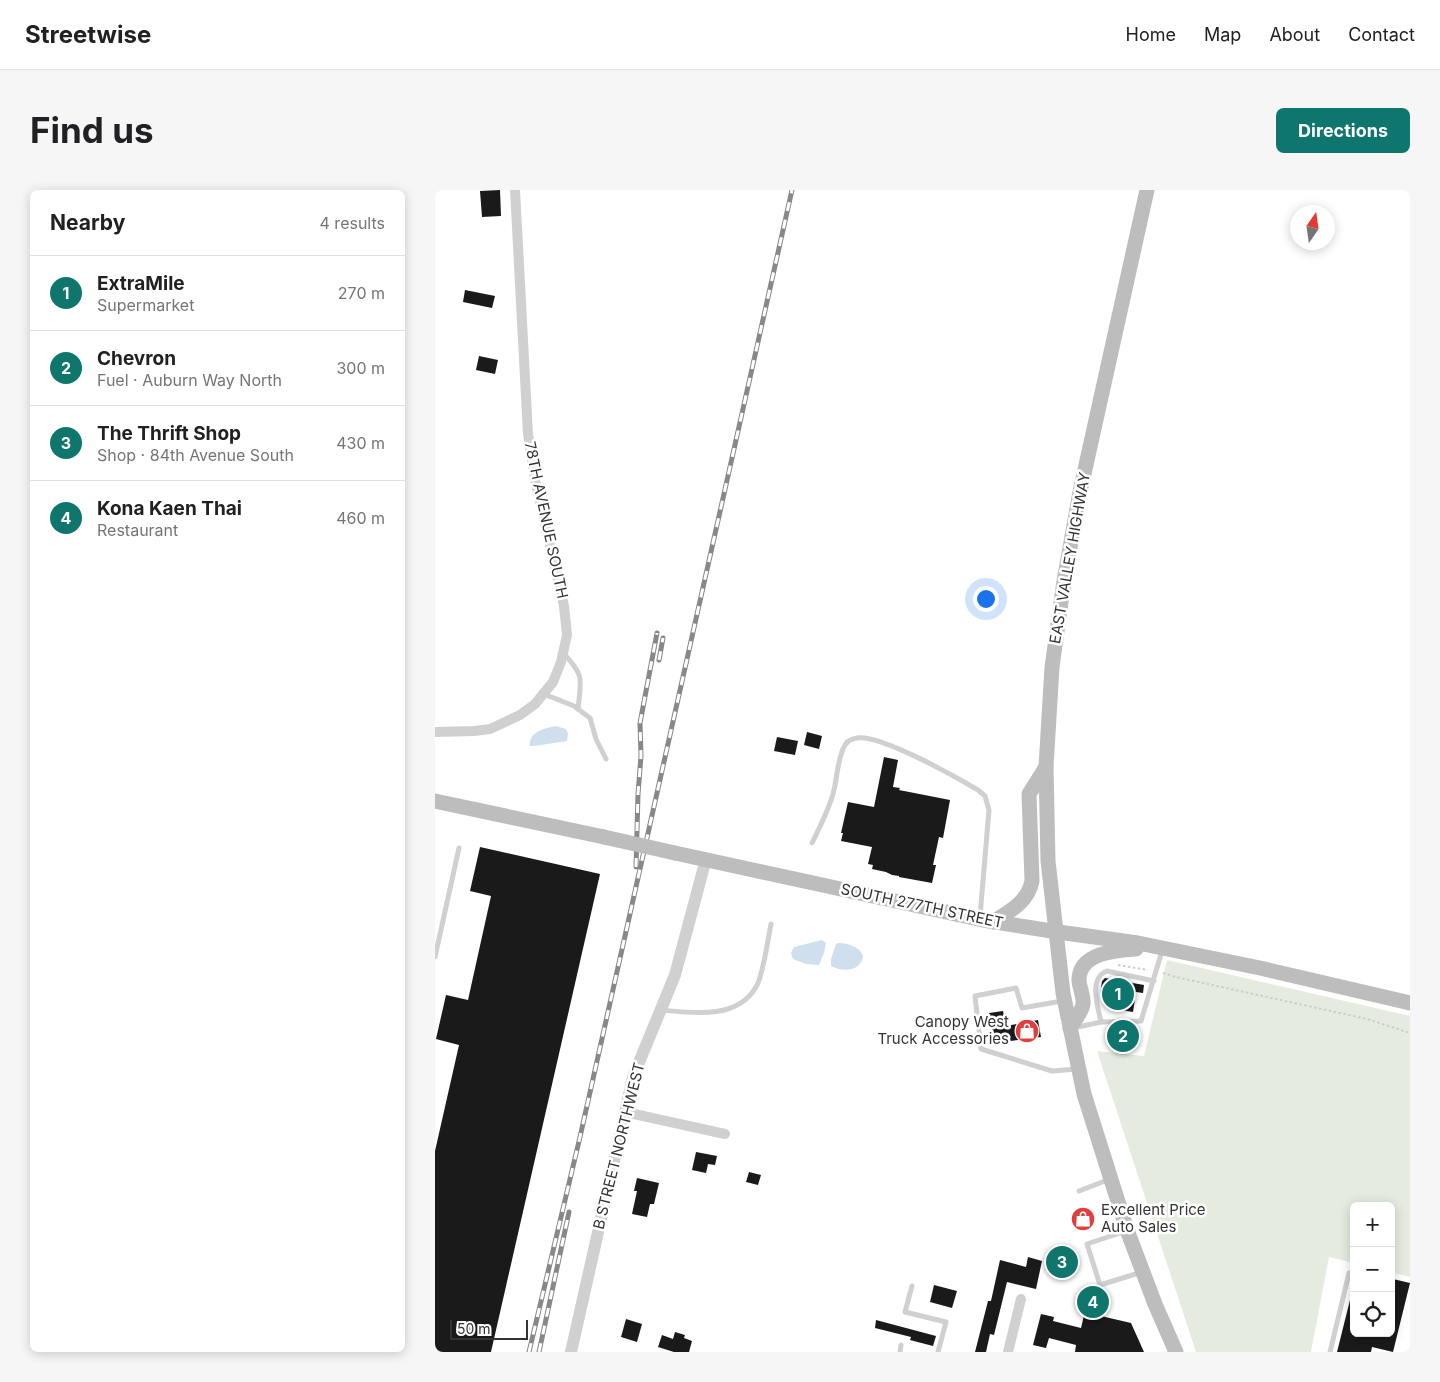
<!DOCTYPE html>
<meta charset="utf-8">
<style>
:root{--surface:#fff;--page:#f6f6f6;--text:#202124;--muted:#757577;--line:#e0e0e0;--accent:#0f766e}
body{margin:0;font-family:Inter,sans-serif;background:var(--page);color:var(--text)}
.controls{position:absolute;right:15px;bottom:15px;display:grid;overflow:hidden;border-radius:8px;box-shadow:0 2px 12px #0003}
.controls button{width:45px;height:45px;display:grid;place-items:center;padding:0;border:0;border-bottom:1px solid var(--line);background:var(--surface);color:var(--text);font:25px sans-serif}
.compass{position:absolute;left:855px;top:15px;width:45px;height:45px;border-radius:50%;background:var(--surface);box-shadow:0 2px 12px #0003;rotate:13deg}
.scale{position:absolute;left:15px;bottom:12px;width:78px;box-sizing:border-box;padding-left:5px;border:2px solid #333;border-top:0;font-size:14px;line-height:18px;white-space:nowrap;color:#333;-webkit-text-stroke:4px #fff;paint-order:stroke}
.you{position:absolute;left:550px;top:408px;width:18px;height:18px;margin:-12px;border:4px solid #fff;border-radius:50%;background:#1a73e8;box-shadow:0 0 0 8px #1a73e833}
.badge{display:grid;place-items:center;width:32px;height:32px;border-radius:50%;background:var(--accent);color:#fff;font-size:16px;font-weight:700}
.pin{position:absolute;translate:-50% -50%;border:2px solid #fff;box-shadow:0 1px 5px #0006}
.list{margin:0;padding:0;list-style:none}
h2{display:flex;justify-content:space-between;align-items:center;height:65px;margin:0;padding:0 20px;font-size:21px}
h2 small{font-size:16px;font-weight:400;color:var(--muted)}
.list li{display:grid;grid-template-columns:32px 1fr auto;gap:15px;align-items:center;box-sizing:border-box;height:75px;padding:0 20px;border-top:1px solid var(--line)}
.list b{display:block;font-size:19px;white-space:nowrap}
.list p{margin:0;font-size:16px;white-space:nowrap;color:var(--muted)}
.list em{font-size:16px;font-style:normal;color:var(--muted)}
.icon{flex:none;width:28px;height:28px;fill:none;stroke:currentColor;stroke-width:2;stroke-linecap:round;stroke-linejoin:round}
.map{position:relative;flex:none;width:975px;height:1162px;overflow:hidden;border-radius:8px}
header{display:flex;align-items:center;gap:30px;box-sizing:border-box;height:70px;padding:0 25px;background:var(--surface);border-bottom:1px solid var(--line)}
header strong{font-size:24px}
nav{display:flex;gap:28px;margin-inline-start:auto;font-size:18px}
.intro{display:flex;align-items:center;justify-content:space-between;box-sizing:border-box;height:120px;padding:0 30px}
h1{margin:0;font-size:35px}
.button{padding:12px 22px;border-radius:8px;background:var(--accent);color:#fff;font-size:18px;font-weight:700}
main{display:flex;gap:30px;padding:0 30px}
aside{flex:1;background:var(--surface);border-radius:8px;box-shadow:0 2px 12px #0003}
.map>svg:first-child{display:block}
</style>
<header>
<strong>Streetwise</strong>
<nav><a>Home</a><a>Map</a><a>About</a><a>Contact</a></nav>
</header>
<div class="intro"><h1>Find us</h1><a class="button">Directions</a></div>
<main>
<aside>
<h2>Nearby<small>4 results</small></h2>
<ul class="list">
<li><span class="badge">1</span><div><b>ExtraMile</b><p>Supermarket</p></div><em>270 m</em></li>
<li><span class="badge">2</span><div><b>Chevron</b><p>Fuel · Auburn Way North</p></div><em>300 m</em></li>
<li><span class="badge">3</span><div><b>The Thrift Shop</b><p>Shop · 84th Avenue South</p></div><em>430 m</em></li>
<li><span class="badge">4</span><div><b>Kona Kaen Thai</b><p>Restaurant</p></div><em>460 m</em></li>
</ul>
</aside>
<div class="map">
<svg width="975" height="1162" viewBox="0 0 975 1162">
<rect width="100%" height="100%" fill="#fff"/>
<polygon fill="#e5ecdf" points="732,770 975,826 975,1087 956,1082 956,1016 919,1016 919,1073 894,1067 876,1162 761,1162 662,861 709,866"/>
<g fill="#d0dfed">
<path d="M121,536l10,3 2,4 -1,8 -33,5h-4c-2,-14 15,-18 26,-20z"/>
<polygon points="387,750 391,753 389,763 384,775 371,774 358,769 356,763 359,757"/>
<path d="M403,753c10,0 23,4 25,14 -3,15 -21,15 -32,9v-7l5,-15z"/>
</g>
<g fill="#1a1a1a">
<polygon points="65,0 66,26 47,27 45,1"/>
<polygon points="30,100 60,106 57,118 28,112"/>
<polygon points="44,166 63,170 60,184 41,180"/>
<polygon points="372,542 387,546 384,559 369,555"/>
<polygon points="342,547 363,551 360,565 339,561"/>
<polygon points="449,567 463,570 458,597 465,598 464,600 515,610 508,648 504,647 498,675 501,675 497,693 464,687 464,686 457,685 451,682 437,679 438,675 433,674 437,657 406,651 408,643 406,643 413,612 439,617"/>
<polygon points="45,657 165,684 56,1162 0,1162 0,961 24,855 1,849 11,805 33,810 56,706 35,701"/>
<polygon points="670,788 709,795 708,803 701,802 698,822 674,818 676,807 665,805 667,791"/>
<polygon points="568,821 571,836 603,830 606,847 560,853 554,823"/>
<polygon points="678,836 697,836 697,858 679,859"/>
<polygon points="261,962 282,966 280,975 273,974 271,983 257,980"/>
<polygon points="314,982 326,985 323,995 311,992"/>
<polygon points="202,988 224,993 219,1014 215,1014 212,1027 197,1024 202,1001 199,1001"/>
<polygon points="634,1056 639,1084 621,1087 615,1060"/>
<polygon points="593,1067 607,1071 601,1099 572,1092 559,1145 555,1144 551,1162 540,1162 553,1111 556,1111 565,1070 591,1077"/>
<polygon points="958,1089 975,1093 958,1162 937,1157 936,1162 902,1162 916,1106 919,1107 919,1143 956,1143 956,1095"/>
<polygon points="499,1095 522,1101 517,1118 495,1112"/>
<polygon points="649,1103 670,1109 666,1126 696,1133 709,1162 640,1162 641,1155 614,1148 611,1158 598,1155 606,1124 619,1127 618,1131 646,1138 651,1117 646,1115"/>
<polygon points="191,1129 207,1134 202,1152 186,1147"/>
<polygon points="441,1130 501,1146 498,1156 475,1150 476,1147 440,1138"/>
<polygon points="240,1142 250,1145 249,1148 257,1151 254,1162 239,1162 223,1157 227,1145 238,1149"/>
</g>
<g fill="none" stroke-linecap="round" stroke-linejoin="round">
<g stroke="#cdcdcd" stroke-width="2" stroke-dasharray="2.5 2.5" stroke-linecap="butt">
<polyline points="683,775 713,780"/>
<polyline points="728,783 741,787 932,829 975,843"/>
</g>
<g stroke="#d0d0d0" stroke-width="5">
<path d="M129,464c21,22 17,25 14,55"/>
<polyline points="109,504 139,516 155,528 161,549 171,569"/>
<path d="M377,653c8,-16 16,-32 21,-49 4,-14 4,-31 10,-45 2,-6 7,-10 14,-11 23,-4 99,39 121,52l7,6 4,14 -9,106"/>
<polyline points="0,767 24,658"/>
<polyline points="627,811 587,818 581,798 540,806 546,859 617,881 642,879"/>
<path d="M226,820c31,3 76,10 95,-23 7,-11 12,-48 15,-63"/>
<path d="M666,832c-3,-15 -13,-44 6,-51l47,10"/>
<polyline points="638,838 666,832 706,831 727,761"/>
<polyline points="644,1001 675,989"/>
<polyline points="691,1041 652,1054 665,1095 707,1082"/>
<polyline points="477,1096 470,1122 511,1132 503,1162"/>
<polyline points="465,1162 466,1155"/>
<polyline points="895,1162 914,1083"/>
</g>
<g stroke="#d0d0d0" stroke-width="10">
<polyline points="0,542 39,541 55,539 85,525 100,514 118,492 126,472 132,445 129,416 100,290 93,244 80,0"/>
<polyline points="190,922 290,944"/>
<polyline points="573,1162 586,1109"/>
</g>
<polyline stroke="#d0d0d0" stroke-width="12" points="136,1162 198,887 240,785 271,669"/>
<g stroke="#bdbdbd" stroke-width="15">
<polyline points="712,0 645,302 629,391 617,477 611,577 613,671 628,803 649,904 692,1040 720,1114 741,1162"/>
<polyline points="0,611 169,647"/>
<polyline points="240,663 548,730 623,742 703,753 825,778 975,813"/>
<path d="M558,732c17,-11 35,-20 39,-41l-3,-87 17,-27"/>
<path d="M635,838c4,-7 12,-16 13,-24 1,-8 -4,-17 -4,-24 0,-27 37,-30 57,-31"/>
</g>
<g stroke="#888" stroke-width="5">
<g id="rail">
<polyline points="224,470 228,448"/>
<polyline points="201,677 203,604 206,566 205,533 222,443"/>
<polyline points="94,1162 145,947 357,0"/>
<polyline points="104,1162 134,1022"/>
</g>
</g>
<use href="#rail" stroke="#fff" stroke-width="3" stroke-dasharray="9" stroke-linecap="butt"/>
<polyline stroke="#bdbdbd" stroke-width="15" points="169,647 240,663"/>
</g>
<defs>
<g id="shop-disc" transform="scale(1.25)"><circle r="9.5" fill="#e13f3e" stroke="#fff"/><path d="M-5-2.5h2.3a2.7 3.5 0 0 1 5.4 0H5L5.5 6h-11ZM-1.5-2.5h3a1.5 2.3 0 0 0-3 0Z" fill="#fff"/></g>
</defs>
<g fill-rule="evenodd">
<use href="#shop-disc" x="592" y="841"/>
<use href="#shop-disc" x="648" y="1029"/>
</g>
<g text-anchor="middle" stroke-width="5" stroke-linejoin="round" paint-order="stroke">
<g font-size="15" fill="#333" stroke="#fff">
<text transform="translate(111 330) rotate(78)" y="5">78TH AVENUE SOUTH</text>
<text transform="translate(635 368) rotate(-80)" y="5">EAST VALLEY HIGHWAY</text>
<text transform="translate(487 716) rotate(12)" y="5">SOUTH 277TH STREET</text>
<text transform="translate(184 956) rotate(-76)" y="5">B STREET NORTHWEST</text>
</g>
<g font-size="15" fill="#333" stroke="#fff" text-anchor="end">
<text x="574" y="837">Canopy West<tspan x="574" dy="17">Truck Accessories</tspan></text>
<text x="666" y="1025" text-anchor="start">Excellent Price<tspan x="666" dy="17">Auto Sales</tspan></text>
</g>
</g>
</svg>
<div class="controls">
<button>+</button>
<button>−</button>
<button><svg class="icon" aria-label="locate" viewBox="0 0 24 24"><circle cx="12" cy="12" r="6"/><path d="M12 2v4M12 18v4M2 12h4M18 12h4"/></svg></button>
</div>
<svg class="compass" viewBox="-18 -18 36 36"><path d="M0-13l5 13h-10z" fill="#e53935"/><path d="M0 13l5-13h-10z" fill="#757577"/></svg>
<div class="scale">50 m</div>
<div class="you"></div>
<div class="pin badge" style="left:683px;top:804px">1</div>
<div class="pin badge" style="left:688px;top:846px">2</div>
<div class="pin badge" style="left:627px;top:1072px">3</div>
<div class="pin badge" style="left:658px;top:1112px">4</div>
</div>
</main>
